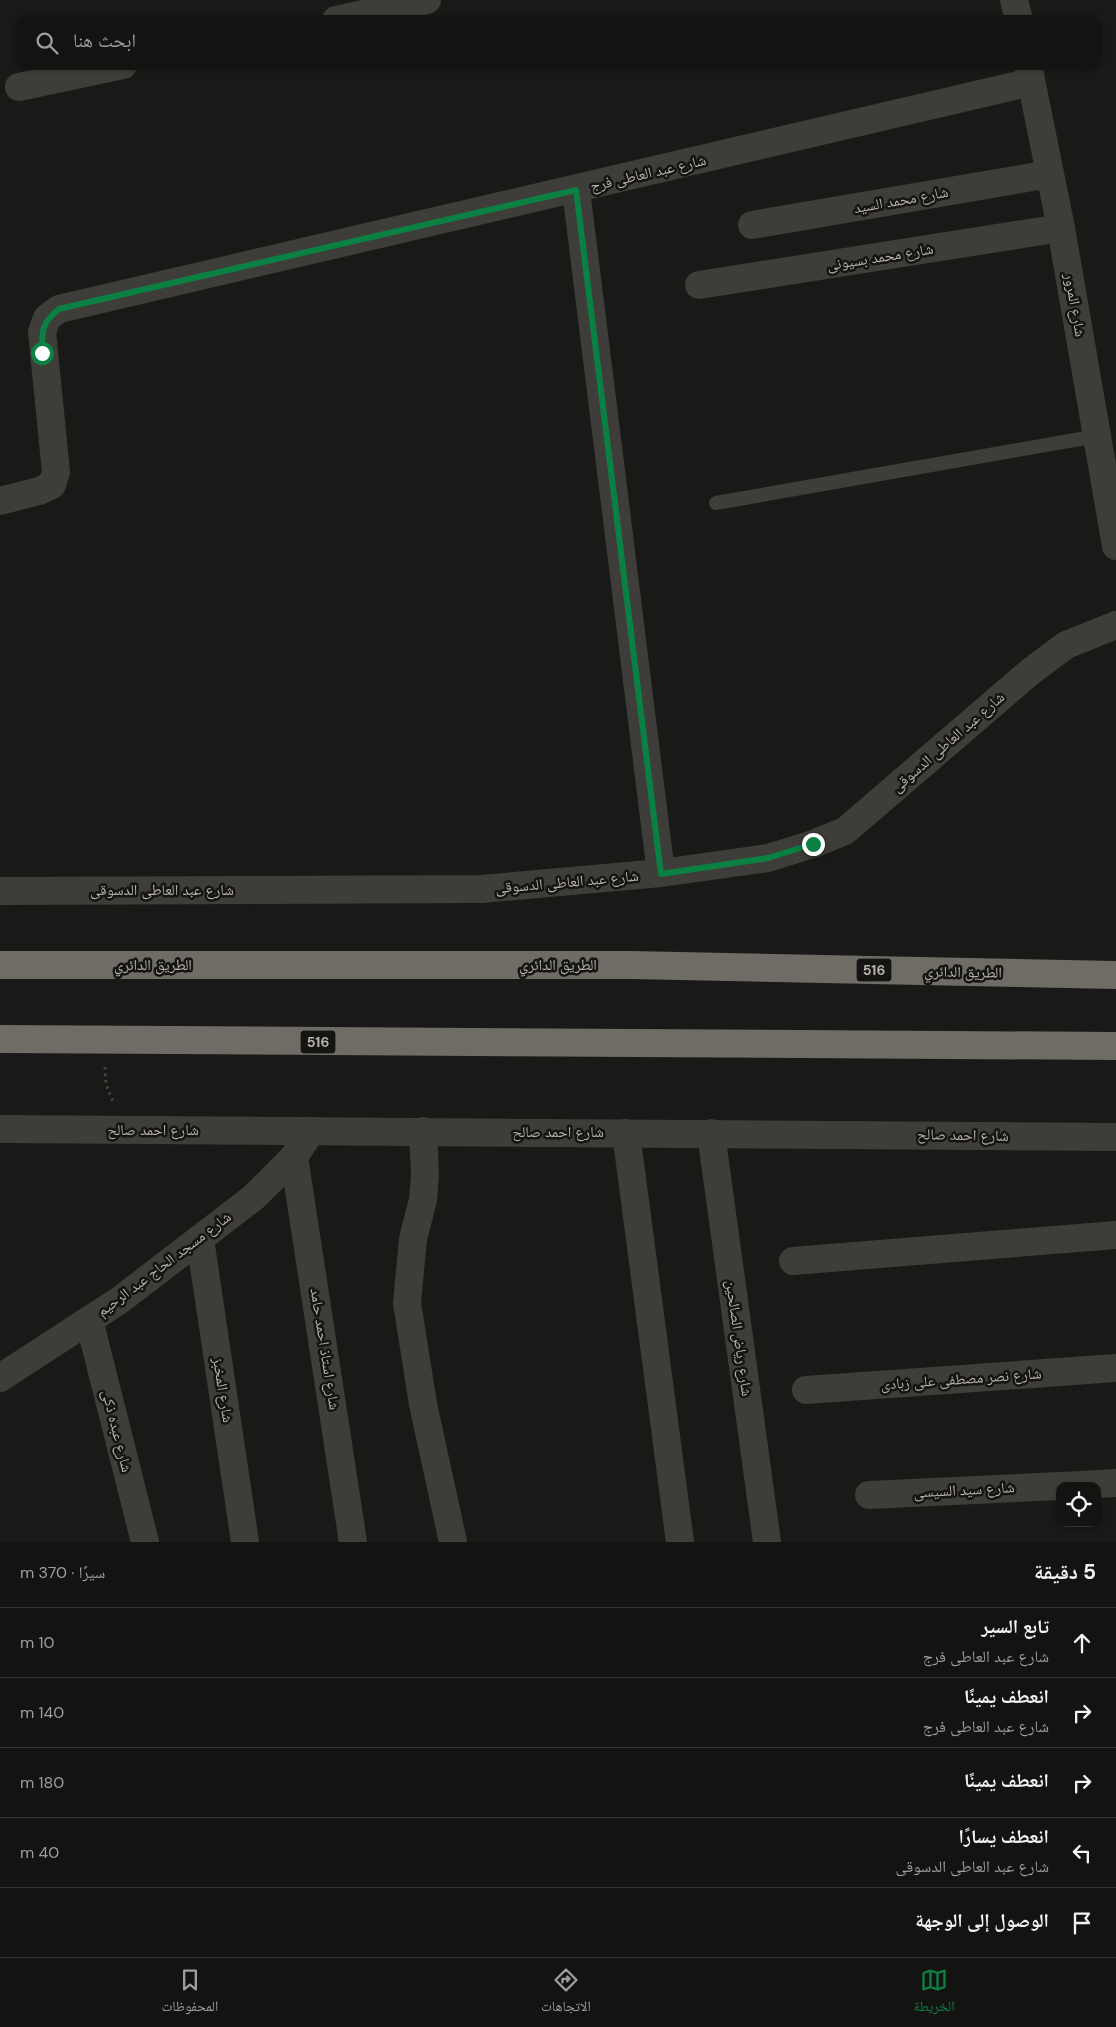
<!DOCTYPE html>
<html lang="ar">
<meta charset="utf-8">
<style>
:root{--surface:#131311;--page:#20201f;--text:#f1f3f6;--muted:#9d9e9f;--line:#323231;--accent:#0b8043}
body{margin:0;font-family:"DM Sans","Noto Naskh Arabic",sans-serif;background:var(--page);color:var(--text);direction:rtl}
.controls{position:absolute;right:15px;bottom:15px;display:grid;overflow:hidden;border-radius:10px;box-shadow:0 1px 4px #0004}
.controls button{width:45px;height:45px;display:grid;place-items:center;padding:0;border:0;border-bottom:1px solid var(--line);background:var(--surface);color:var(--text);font:25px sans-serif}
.stop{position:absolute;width:15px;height:15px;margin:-11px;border:4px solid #0b8043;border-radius:50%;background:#fff}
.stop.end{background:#0b8043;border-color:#fff;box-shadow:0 1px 5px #0008}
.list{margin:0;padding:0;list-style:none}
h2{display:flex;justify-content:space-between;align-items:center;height:65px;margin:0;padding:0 20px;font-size:21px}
h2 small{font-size:16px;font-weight:400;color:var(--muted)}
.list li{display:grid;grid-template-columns:32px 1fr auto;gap:15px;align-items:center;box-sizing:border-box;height:70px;padding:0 20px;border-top:1px solid var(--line)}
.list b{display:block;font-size:19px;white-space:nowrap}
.list p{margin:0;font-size:16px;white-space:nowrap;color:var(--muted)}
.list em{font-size:16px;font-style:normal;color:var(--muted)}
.icon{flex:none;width:28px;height:28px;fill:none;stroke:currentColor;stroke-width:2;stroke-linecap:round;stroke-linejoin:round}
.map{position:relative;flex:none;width:1116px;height:1542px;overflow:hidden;direction:ltr}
.search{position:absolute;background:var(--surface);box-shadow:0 1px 4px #0004;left:15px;right:15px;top:15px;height:55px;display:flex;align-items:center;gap:12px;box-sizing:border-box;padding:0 18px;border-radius:15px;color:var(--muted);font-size:19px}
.sheet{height:415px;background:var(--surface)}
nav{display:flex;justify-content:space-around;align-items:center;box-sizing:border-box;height:70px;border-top:1px solid var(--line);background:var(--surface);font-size:14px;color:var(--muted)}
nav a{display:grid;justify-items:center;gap:2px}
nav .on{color:var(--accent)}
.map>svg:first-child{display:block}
</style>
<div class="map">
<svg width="1116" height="1542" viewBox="0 0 1116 1542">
<rect width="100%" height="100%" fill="#191917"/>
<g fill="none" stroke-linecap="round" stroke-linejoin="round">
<polyline stroke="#45433f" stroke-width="3" stroke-dasharray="2.5 4" stroke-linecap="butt" points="105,1067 106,1084 114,1104"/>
<polyline stroke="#3e3d39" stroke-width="14" points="716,503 1097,436"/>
<g stroke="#3e3d39" stroke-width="28">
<polyline points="1014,0 1019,20"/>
<polyline points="336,20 427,0"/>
<polyline points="1028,65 1061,228 1116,546"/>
<polyline points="19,87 123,65"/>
<polyline points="576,190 661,873"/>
<polyline points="752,225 1050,174"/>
<polyline points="699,285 1061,228"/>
<polyline points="0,501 39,491 52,485 56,472 42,332 47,318 59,309 1031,82"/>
<polyline points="0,891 482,889 661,873 768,858 813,844 845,831 1030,672 1066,645 1116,625"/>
<polyline points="0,1129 1116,1137"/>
<polyline points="423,1131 425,1175 423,1200 413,1239 407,1303 423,1404 453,1542"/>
<polyline points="626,1133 680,1542"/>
<polyline points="711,1133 767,1542"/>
<polyline points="294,1157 353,1542"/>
<polyline points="200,1239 245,1542"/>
<polyline points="793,1261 1116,1235"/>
<polyline points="89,1320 145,1542"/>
<polyline points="0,1378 120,1300 254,1197 294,1157 311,1131"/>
<polyline points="806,1390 1116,1368"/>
<polyline points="1063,1486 1116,1483"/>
<polyline points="869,1495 1060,1486"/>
</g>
<g stroke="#6f6b65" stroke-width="28">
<polyline points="0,965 631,965 1116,975"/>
<polyline points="0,1039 1116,1046"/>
</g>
</g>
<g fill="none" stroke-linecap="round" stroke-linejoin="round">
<path stroke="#0b8043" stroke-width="6" d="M42,353c0,-22 -1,-30 17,-44l517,-119 85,684 107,-16 45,-14"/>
</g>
<g text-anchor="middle" stroke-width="5" stroke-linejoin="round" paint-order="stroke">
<g fill="#141412" stroke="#88837c" stroke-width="1">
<rect x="856.5" y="958.5" width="35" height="23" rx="4"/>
<rect x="300.5" y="1030.5" width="35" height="23" rx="4"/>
</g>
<g font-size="14" font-weight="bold" fill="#b9b2aa">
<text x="874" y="975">516</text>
<text x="318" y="1047">516</text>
</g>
<g font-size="15" fill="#b9b2aa" stroke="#141412">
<text transform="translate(648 173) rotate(-13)" y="5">شارع عبد العاطى فرج</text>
<text transform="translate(901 200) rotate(-10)" y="5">شارع محمد السيد</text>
<text transform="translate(880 257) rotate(-9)" y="5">شارع محمد بسيونى</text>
<text transform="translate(1075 305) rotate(80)" y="5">شارع المرور</text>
<text transform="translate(948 742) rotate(-41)" y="5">شارع عبد العاطى الدسوقى</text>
<text transform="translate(567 882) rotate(-5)" y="5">شارع عبد العاطى الدسوقى</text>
<text x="162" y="895">شارع عبد العاطى الدسوقى</text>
<text x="153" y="970">الطريق الدائري</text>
<text x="558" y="970">الطريق الدائري</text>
<text transform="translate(963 972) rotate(1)" y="5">الطريق الدائري</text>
<text x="153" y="1135">شارع احمد صالح</text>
<text x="558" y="1137">شارع احمد صالح</text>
<text transform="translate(963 1135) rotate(1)" y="5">شارع احمد صالح</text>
<text transform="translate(164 1264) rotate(-37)" y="5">شارع مسجد الحاج عبد الرحيم</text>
<text transform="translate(739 1338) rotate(82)" y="5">شارع رياض الصالحين</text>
<text transform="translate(325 1349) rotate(81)" y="5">شارع استاذ احمد حامد</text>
<text transform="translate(961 1379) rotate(-4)" y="5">شارع نصر مصطفى على زبادى</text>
<text transform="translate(223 1390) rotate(81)" y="5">شارع المخبز</text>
<text transform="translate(117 1431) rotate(76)" y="5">شارع عبده ذكى</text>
<text transform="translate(964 1490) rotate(-3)" y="5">شارع سيد السيسى</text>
</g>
</g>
</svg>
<div class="controls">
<button><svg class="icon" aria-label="locate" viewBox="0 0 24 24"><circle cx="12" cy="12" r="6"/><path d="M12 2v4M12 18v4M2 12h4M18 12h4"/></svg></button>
</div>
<div class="stop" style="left:42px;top:353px"></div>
<div class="stop end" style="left:813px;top:844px"></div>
<div class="search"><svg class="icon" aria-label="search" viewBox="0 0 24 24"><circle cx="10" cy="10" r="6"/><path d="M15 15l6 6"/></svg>ابحث هنا</div>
</div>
<section class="sheet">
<h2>5 دقيقة<small>سيرًا · 370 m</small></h2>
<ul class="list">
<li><svg class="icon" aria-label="ahead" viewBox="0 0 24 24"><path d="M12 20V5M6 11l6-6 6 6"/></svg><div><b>تابع السير</b><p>شارع عبد العاطى فرج</p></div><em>10 m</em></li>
<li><svg class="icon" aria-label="right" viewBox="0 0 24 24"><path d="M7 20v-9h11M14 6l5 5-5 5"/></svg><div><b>انعطف يمينًا</b><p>شارع عبد العاطى فرج</p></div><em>140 m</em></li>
<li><svg class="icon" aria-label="right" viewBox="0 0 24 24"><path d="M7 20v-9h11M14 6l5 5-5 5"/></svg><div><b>انعطف يمينًا</b></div><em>180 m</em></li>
<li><svg class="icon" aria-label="left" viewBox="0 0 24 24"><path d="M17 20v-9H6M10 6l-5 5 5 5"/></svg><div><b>انعطف يسارًا</b><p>شارع عبد العاطى الدسوقى</p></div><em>40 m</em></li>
<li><svg class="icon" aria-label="arrive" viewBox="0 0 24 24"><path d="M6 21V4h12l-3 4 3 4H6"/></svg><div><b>الوصول إلى الوجهة</b></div></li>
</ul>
</section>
<nav>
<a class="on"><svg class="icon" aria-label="map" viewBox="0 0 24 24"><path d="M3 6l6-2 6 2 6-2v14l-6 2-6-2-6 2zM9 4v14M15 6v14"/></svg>الخريطة</a>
<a><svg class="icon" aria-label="directions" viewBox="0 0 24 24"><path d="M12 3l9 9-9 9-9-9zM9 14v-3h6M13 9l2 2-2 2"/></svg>الاتجاهات</a>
<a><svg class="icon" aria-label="saved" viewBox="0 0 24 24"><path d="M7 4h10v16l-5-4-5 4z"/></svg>المحفوظات</a>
</nav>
